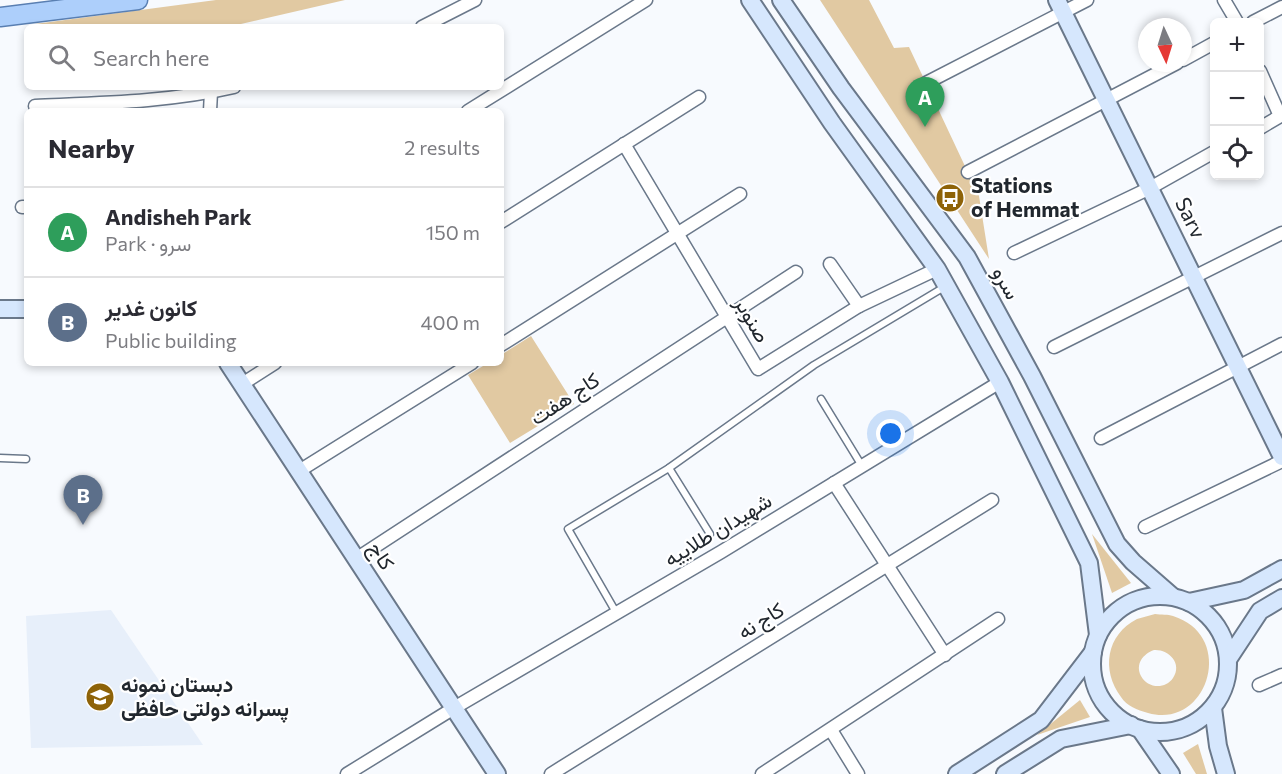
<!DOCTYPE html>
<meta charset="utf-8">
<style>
:root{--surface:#fff;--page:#f2f2f3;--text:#2b2b33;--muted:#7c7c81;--line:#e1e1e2;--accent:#ea580c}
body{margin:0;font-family:Commissioner,Vazirmatn,sans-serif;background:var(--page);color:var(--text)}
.controls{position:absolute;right:18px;top:18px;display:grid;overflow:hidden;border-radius:9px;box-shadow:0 3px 9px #0003}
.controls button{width:54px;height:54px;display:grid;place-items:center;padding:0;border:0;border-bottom:2px solid var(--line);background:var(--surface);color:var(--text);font:30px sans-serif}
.compass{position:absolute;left:1138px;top:18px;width:54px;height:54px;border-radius:50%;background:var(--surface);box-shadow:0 3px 9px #0003;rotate:176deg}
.you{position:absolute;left:891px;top:434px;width:21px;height:21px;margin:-15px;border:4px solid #fff;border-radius:50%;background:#1a73e8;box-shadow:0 0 0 9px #1a73e833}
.badge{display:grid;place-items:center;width:39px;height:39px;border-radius:50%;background:var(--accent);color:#fff;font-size:20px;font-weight:700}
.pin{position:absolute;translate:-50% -50px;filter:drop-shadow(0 2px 3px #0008)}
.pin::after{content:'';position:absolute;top:32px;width:21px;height:18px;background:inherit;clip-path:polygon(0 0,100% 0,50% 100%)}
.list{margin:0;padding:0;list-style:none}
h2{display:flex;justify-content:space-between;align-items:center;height:78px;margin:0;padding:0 24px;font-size:26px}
h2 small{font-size:20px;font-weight:400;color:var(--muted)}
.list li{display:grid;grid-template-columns:39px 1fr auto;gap:18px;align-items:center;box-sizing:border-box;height:90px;padding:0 24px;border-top:2px solid var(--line)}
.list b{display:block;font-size:22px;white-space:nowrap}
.list p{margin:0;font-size:20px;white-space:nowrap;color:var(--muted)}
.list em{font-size:20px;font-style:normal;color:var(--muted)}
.icon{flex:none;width:33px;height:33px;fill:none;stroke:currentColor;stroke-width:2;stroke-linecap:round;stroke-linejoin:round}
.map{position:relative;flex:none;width:1282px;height:774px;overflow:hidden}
.search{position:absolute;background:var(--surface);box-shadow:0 3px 9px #0003;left:24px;top:24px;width:480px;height:66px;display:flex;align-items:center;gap:15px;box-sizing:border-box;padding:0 21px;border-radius:9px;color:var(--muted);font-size:22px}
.panel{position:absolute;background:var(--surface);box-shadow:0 3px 9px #0003;left:24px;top:108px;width:480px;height:258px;border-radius:9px}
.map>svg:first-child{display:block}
</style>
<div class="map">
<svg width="1282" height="774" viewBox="0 0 1282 774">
<rect width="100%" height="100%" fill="#f7fafe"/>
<polygon fill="#e7effa" points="111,610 203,745 31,748 26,616"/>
<g fill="#e1c9a2" fill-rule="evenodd">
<polygon points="216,0 345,0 228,27 35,27 35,24"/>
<polygon points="820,0 869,0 894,48 909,47 979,196 989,259"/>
<polygon points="531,336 574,404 510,443 468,375 488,363 501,363 501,355"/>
<polygon points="1092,534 1131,583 1112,593"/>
<path d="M1155,614c6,1 13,0 18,2 64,20 35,114 -25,97 -11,-3 -21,-7 -27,-16 -20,-27 -15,-62 16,-78 6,-2 12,-3 18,-5zM1154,650c14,-1 29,13 19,28 -8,12 -26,10 -32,-2 -6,-12 2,-22 13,-26z"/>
<polygon points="1080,700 1090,717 1037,735"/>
<polygon points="1198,744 1207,774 1196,774 1183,753"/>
</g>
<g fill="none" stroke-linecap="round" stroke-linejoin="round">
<g stroke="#6a788a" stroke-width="9">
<g id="lane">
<polyline points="821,399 862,466"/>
<polyline points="0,458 26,459"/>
<polyline points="669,468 710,534"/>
<polyline points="617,614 568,529 669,468 814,365 946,286"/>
</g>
</g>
<g stroke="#6a788a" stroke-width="15">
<g id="street">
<polyline points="1224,0 1237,22"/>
<polyline points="1253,22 1282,7"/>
<polyline points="422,27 475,0"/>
<polyline points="1183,60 1214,43"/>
<polyline points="1260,71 1280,116"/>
<polyline points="926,83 1087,0"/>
<path d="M35,106c67,-3 134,-4 199,-19"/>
<polyline points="210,111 211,92"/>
<polyline points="468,111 646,0"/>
<polyline points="1260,128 1282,115"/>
<polyline points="624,144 758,369 859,306 937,269"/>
<polyline points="968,172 1177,63"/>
<polyline points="22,207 27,207"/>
<polyline points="501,222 699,97"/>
<polyline points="1014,253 1150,188 1214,152"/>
<polyline points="830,264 859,306"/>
<polyline points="501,345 740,194"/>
<polyline points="1054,347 1282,233"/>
<polyline points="242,384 275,363"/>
<polyline points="1101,438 1282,344"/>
<polyline points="299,471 472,363"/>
<polyline points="834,483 945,655"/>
<polyline points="1145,527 1282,461"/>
<polyline points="356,559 796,272"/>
<polyline points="1259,685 1282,675"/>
<polyline points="831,730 858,774"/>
<polyline points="347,774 454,708 721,552 1000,382"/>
<polyline points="551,774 992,500"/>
<polyline points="762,774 998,619"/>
</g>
</g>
<g stroke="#6a788a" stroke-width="20">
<g id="secondary">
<polyline points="750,0 832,123 937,269 1000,382 1089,563 1098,635"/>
<polyline points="781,0 841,88 967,257 1032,376 1117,544 1133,562 1172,596"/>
<polyline points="1057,0 1282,457"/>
<polyline points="0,309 27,309"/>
<polyline points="228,363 497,774"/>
<circle cx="1160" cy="664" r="68"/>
<polyline points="1189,602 1244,590 1282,569"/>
<polyline points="1229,658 1260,611 1282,598"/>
<polyline points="1213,708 1218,746 1226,774"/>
<polyline points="1140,729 1171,774"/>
<polyline points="957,774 1041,720 1093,652"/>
<polyline points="1005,774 1061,739 1131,725"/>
</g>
</g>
<g stroke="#597fb2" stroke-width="21">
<polyline id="primary" points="0,17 138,0"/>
</g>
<use href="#lane" stroke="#fff" stroke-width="6"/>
<use href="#street" stroke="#fff" stroke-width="12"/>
<use href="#secondary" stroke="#d6e7fd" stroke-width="16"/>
<use href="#primary" stroke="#adcffb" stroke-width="18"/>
</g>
<defs>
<g id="bus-disc" transform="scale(1.5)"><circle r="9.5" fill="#8e6308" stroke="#fff"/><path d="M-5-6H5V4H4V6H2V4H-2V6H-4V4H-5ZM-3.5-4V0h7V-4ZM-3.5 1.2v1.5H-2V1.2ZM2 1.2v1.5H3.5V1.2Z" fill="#fff"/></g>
<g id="school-disc" transform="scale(1.5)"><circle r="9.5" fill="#8e6308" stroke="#fff"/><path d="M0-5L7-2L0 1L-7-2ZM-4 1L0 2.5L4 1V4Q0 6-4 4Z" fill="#fff"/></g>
</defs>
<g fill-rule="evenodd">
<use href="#bus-disc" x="950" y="198"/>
<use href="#school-disc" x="100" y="697"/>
</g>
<g text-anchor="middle" stroke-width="4.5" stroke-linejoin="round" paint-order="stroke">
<g font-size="21" font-weight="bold" fill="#21272e" stroke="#fff" text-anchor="start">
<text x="971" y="193">Stations<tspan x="971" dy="24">of Hemmat</tspan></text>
<text x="121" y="692">دبستان نمونه<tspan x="121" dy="24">پسرانه دولتی حافظی</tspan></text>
</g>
<g font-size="21" fill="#21272e" stroke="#fff">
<text transform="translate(1190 218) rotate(64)" y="7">Sarv</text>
<text transform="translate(1006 283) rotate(61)" y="7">سرو</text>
<text transform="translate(752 320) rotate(60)" y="7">صنوبر</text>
<text transform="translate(565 399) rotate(-33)" y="7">کاج هفت</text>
<text transform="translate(718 530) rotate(-31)" y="7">شهیدان طلاییه</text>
<text transform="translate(381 556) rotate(57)" y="7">کاج</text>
<text transform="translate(761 621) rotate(-32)" y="7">کاج نه</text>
</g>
</g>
</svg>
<div class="controls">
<button>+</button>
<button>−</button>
<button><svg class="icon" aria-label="locate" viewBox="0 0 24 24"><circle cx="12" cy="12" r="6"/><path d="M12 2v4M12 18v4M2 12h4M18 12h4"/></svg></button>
</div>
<svg class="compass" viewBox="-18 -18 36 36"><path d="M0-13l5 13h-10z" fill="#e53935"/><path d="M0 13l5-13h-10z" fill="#7c7c81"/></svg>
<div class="you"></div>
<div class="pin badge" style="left:925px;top:127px;background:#2e9e5b">A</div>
<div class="pin badge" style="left:83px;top:525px;background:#5c6f8a">B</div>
<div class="search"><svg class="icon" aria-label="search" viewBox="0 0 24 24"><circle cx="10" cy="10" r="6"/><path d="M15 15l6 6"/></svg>Search here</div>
<section class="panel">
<h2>Nearby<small>2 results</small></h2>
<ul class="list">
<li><span class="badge" style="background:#2e9e5b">A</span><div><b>Andisheh Park</b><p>Park · سرو</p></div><em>150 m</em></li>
<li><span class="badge" style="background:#5c6f8a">B</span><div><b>کانون غدیر</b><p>Public building</p></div><em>400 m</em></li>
</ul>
</section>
</div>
